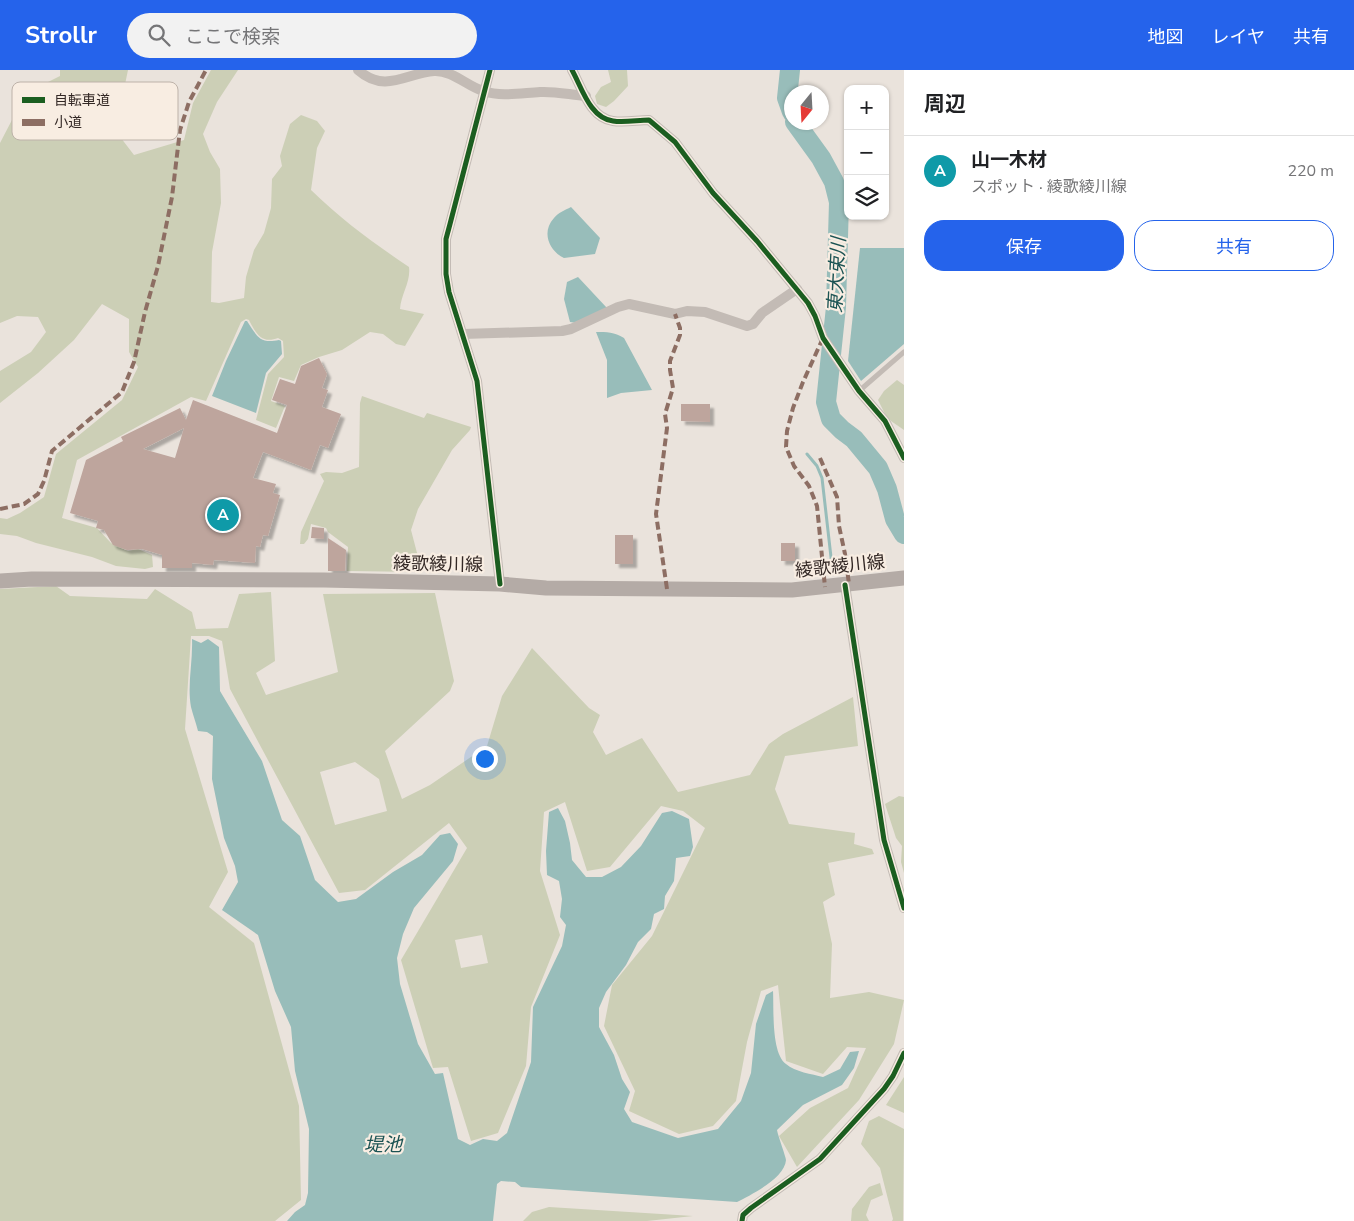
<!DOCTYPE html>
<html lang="ja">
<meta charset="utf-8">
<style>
:root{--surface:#fff;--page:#f2f2f2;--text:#202124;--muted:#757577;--line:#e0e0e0;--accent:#2563eb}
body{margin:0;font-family:"Nunito Sans","Noto Sans JP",sans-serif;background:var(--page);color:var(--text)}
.controls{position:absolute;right:15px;top:15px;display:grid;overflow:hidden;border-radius:10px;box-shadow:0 1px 4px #0004}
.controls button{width:45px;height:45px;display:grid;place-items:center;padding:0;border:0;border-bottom:1px solid var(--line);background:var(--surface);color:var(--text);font:25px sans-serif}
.compass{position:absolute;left:784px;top:15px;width:45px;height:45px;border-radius:50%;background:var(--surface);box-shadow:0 1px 4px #0004;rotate:198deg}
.you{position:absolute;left:484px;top:688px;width:18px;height:18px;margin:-12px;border:4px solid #fff;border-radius:50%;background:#1a73e8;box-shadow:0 0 0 8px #1a73e833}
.badge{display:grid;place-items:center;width:32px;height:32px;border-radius:50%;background:var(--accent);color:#fff;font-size:16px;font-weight:700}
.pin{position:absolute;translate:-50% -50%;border:2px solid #fff;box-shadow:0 1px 5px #0006}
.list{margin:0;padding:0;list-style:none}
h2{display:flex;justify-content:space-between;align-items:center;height:65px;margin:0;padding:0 20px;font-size:21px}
h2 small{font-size:16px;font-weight:400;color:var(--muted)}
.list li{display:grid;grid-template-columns:32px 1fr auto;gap:15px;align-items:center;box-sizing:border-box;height:70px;padding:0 20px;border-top:1px solid var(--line)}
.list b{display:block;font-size:19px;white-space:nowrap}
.list p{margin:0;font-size:16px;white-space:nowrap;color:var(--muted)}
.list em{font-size:16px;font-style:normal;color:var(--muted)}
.actions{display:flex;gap:10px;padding:15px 20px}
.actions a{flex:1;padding:11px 0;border:1px solid var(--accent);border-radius:20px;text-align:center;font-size:18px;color:var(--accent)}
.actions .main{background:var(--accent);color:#fff}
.icon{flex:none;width:28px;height:28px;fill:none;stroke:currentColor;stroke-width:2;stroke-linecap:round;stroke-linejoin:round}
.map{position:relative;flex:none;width:904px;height:1151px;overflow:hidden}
header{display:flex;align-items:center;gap:30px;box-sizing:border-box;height:70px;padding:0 25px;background:var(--accent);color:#fff}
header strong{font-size:24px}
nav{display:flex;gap:28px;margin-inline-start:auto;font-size:18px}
.search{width:350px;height:45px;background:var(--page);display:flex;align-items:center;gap:12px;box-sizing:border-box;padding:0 18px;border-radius:28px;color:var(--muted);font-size:19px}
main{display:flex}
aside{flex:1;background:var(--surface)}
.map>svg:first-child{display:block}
</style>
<header>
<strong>Strollr</strong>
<div class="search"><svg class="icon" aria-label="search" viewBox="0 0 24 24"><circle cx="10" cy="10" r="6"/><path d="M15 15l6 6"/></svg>ここで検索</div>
<nav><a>地図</a><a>レイヤ</a><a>共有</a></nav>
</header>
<main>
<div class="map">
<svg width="904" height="1151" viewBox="0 0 904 1151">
<defs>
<filter id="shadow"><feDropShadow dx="4" dy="4" stdDeviation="1" flood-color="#0004"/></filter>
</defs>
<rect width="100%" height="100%" fill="#eae3dc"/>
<g fill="#cccfb6" fill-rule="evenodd">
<path d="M60,0h68l-5,24 -25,14 36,47 50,-15 9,-37 18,-33h27l-21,32 -14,32 7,18 10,17 1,34 -9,49 -1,50 8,1 25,-5 2,-21 8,-27 10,-17 7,-25 1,-29 10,-13 -2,-10 10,-32 11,-9 16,6 8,10 -8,17 -6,42c32,31 61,52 98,77 2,15 -8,27 -9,42l24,5 -19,32 -9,-2 -13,-10 -13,-2 -28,18 -23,7 -18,8 -7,16 -15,-4 -8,24 14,5 -9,22 -20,-8 12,-46 16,-17 -1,-16 -5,-3c-16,6 -22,-4 -29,-18l-3,-1 -5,3 -35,79 -15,-4 -114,63 -15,58 35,10 14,15 17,8 10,-2 14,6 1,12 -8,2 -29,-3 -24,-9 -56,-14 -19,-7 -17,-2v-16l7,1 13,-6 24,-16 12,-43 66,-54 16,-33 -9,-15v-33l-27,-15 -28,36 -36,33 -38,30v-32l31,-19 15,-20 -8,-15 -21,-1 -17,7v-180l26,-50 34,-17z"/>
<polygon points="608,0 627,0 628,16 614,31 606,37 597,34 595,26 601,17 611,12"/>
<polygon points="897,310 904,315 904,360 891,351 885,344 878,330 884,321"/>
<polygon points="362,326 424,348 427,343 471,357 470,360 452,380 418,439 411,460 422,502 347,501 348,477 328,462 326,458 311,454 308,469 304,474 300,474 301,462 324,411 320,404 326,402 342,403 359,397 360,333"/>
<path d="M56,516l14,10 77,3 8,-10 37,23 4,17 32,-1 11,-34 32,-2 4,69 -19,12 10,22 72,-23 -15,-78 112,-1 19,88 -4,10 -65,60 17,48 28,-14 57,-39 15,-50 30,-48 57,60 11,7 -7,17 13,23 36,-17 36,54 72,-17 19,-31 14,-10 70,-37 5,49 -73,10 -10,33 14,35 66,9 -1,11 18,5 2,5 -46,9 7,32 -12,7 9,42 -2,54 39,-6 35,8 -10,44 -35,56 -62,67 -18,-31 31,-28 38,-20 18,-40 -19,-1 -24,27 -37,-13 -8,-76 -17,6 -14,51 -11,59 -23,25 -34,8 -50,-23 6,-20 -31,-65 8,-41 40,-49 53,-108 -22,-17 -22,-5 -51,61 -23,4 -22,-69 -21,10 -4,59 20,64 -29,72 -5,59 -28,67 -27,8 -23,-74 -15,1 -32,-108 66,-112 -18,-25 -84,67 -26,3 -109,-204 -8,-48 -13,-5h-18l-6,93 43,143 -19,35 45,36 45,163 2,94 -26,21h-275v-632zM355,692l24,17 8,32 -52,14 -15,-53zM482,865l6,28 -27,5 -6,-28z"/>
<polygon points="899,726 904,727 904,803 901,792 902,776 896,768 885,734"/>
<polygon points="904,1007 904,1043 886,1035"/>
<polygon points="879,1046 904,1059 903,1151 892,1151 893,1149 880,1098 861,1074 869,1051"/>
<polygon points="880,1113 883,1125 871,1130 866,1145 869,1151 851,1151 852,1139 869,1117"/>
<polygon points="549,1137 693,1146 647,1151 523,1151 532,1142"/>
</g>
<g fill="#98bdba">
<path d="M571,137l29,31 -5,16 -31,4c-15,-7 -23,-26 -10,-40 4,-5 11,-8 17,-11z"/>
<polygon points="860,178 904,178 904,274 861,311 848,291"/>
<polygon points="578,207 607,238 577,253 570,252 564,229 567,212"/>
<path d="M245,251h2c10,15 12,23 32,19l2,1 1,13 -16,19 -10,40 -44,-17 14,-35z"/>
<path d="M596,262c11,0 18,0 28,6l28,52 -31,3 -14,5v-38z"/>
<path d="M192,569l9,4 7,-4 11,8 1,44 42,70 20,59 18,16 15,44 23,22 18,-3 37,-27 29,-17 18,-20 10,-2 8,11 -5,17 -39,47 -11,26 -6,24 3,26 18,60 17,30 8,-1 15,66 12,6 13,-6 14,2 10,-8 24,-71 2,-55 29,-61 4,-21 -6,-8 2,-18 -3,-18 -12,-6 -1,-24 3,-39 9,-4 7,13 5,22 2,17 14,17h16l19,-10 20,-21 21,-33 10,-2 17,8 4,28 -3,9 -14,2 -2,23 -9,15 -1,13 -10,5 -3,15 -13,13 -12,23 -20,27 -7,16v19l15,28 8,24 8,13 -6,17 8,13 46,16 40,-9 23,-28 10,-28 5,-49 10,-29 7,-4c1,18 -2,62 13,73 9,8 26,10 37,13l17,-8 10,-17 9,-1 -5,17 -12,17 -39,20 -26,25c1,6 9,27 9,30 -1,18 -35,35 -49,42l-216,-15 -6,-5 -14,-1 -4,3 -4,37h-206l8,-9 10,-7 3,-12 1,-64 -14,-58 -4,-44 -16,-36 -17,-56 -36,-25 16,-28 -3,-16 -11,-28 -12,-59 1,-43 -6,-4 -9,-1c-2,-8 -5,-16 -7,-24 -4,-22 2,-45 1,-68z"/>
</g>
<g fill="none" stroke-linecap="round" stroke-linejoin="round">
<polyline stroke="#98bdba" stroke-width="3" points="807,384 817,396 822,408 832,496"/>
<g stroke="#98bdba" stroke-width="20">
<polyline points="790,0 787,28 792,42"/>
<polyline points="795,52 821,88 834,112 839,132 836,237 826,332 831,349 842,360 854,369 878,398 887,419 895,449 904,464"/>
</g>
</g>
<g fill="#bea59d" fill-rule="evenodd" filter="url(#shadow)">
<path d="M319,288l8,16 -5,14 6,2 -6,17 19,7 -13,34 -8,-3 -9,25 -48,-18 -10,26 23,6 -3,9 7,2 -12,41 -5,-1 -3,12 -4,-1 -1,17 -41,-3 -1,5 -21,-2v5h-30v-13l-20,-6 -15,1 -14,-5 -9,-15 -8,-2 2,-7 -28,-8 16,-53 37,-19 -2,-4 59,-29 6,12 7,-20 84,33 10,-28 -15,-5 8,-21 15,5 6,-18zM184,358l-9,30 -32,-9z"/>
<polygon points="681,334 710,334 710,352 681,351"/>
<polygon points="312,457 324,458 324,469 311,468"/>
<rect x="615" y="465" width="18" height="29"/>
<polygon points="328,468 346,480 345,501 328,501"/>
<rect x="781" y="473" width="14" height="18"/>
</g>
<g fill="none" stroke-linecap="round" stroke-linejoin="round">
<polyline stroke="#c3bbb5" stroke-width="5" points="859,321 904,282"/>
<g stroke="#c3bbb5" stroke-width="10">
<path d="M358,0c27,24 49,3 76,1 18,-1 33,15 49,20 19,6 38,2 57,1 15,-1 31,3 46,4"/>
<polyline points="490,0 450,154 446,169 446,204 449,222 477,311 500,514"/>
<path d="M572,0c10,18 18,48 41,51 11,2 25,-1 36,-1l26,22 38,51 44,48 51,62 7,13 8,22 36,53 26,30 19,37"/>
<polyline points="463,264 562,261 571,259 618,237 629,234 675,244 687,241 705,242 747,256 753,254 762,243 797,219"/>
<polyline points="845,515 884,770 904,838"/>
<polyline points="742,1151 743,1145 751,1138 820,1089 884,1019 893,1006 904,983"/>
</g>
<polyline stroke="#b4aba6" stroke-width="15" points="0,511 32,509 324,510 500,514 546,518 792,520 904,508"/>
<g stroke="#8d6e63" stroke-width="4" stroke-dasharray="8 4" stroke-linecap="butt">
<polyline points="823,268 803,312 793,338 787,361 786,377 794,396 809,416 817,436 825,517"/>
<polyline points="820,388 837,427 839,456 845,484 849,514"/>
<polyline points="0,439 24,434 38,424 44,411 52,381 122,322 134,292 145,242 158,196 172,127 180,60 189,32 206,0"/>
<polyline points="667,519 656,444 667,358 665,344 673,318 670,300 670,291 680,265 680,258 675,244"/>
</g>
<g stroke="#f8ede2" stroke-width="8">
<g id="cycleway">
<polyline points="490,0 450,154 446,169 446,204 449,222 477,311 500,514"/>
<path d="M572,0c10,18 18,48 41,51 11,2 25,-1 36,-1l26,22 38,51 44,48 51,62 7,13 8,22 36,53 26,30 19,37"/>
<polyline points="845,515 884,770 904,838"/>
<polyline points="742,1151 743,1145 751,1138 820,1089 884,1019 893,1006 904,983"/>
</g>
</g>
<use href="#cycleway" stroke="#1b5e20" stroke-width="5"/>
</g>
<g text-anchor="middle" stroke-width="4.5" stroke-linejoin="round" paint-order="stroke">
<g font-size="18" fill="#332825" stroke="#f8ede2">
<text transform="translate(438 494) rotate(1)" y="6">綾歌綾川線</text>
<text transform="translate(840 496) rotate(-6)" y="6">綾歌綾川線</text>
</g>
<g font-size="19" font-style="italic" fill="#1b5353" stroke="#f8ede2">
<text transform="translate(836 205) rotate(-87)" y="7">東大束川</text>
<text x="383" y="1081">堤池</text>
</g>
</g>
<rect x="12" y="12" width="166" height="58" rx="8" fill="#f8ede2" stroke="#bdb2a9" stroke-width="1"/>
<rect x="22" y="27" width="23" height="6" fill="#1b5e20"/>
<rect x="22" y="49" width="23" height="7" fill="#8d6e63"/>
<g font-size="14" fill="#332825">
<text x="54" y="35">自転車道</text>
<text x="54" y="57">小道</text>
</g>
</svg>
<div class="controls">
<button>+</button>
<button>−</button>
<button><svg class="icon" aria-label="layers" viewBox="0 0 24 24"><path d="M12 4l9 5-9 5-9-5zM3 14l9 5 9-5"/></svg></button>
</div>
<svg class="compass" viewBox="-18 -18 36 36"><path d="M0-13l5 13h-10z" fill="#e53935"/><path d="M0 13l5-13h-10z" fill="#757577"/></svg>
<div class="you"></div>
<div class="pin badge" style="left:223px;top:445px;background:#0f9aa8">A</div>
</div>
<aside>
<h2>周辺<small></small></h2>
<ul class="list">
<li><span class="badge" style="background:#0f9aa8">A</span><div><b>山一木材</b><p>スポット · 綾歌綾川線</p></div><em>220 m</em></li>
</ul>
<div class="actions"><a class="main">保存</a><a>共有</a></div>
</aside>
</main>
